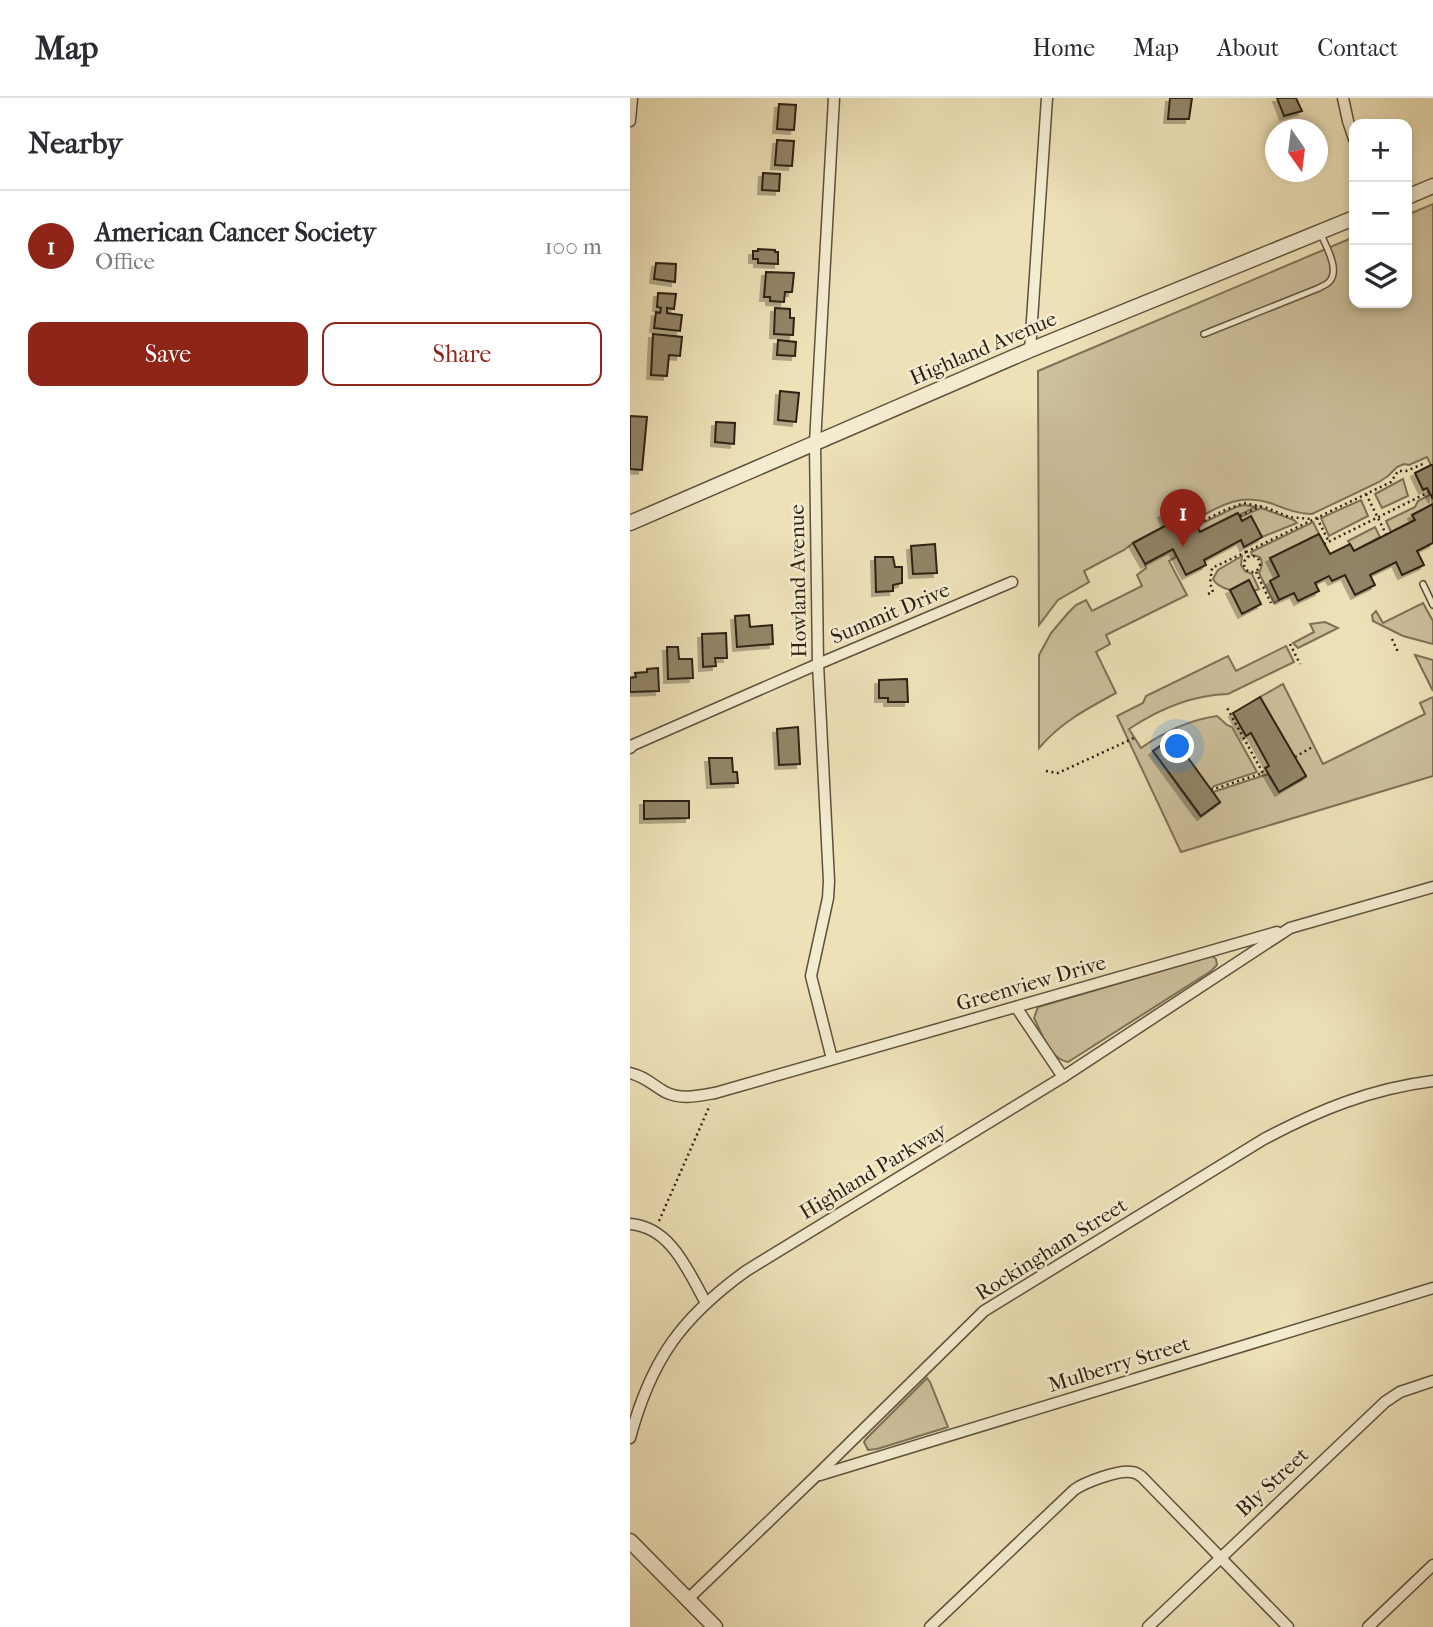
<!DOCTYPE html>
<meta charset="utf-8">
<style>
:root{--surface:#fff;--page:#f7f7f7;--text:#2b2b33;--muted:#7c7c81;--line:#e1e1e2;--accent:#8f2418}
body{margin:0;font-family:"IM FELL French Canon",serif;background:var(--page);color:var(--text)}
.controls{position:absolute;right:21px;top:21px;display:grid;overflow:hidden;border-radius:14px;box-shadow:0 4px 10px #0003}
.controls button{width:63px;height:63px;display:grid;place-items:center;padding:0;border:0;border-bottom:2px solid var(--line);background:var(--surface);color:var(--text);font:35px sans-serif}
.compass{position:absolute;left:635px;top:21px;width:63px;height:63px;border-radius:50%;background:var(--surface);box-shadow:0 4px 10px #0003;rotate:166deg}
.you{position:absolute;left:548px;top:649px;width:24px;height:24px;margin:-18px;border:5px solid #fff;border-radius:50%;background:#1a73e8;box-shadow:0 0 0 10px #1a73e833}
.badge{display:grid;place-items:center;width:46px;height:46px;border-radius:50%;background:var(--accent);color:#fff;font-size:23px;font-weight:700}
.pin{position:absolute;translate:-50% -58px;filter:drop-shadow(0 2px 4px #0008)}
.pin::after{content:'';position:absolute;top:37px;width:24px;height:21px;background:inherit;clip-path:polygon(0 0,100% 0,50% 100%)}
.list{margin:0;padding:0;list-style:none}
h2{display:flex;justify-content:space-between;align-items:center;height:91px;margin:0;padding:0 28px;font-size:30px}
h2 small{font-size:23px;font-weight:400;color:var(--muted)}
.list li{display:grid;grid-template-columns:46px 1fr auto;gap:21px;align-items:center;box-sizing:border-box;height:112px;padding:0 28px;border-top:2px solid var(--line)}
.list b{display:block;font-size:26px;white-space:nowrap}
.list p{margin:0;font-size:23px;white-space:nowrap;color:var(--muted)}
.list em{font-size:23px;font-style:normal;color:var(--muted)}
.actions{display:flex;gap:14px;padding:21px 28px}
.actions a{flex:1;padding:16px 0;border:2px solid var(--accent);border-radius:14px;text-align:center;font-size:24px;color:var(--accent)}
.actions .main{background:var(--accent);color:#fff}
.icon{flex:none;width:38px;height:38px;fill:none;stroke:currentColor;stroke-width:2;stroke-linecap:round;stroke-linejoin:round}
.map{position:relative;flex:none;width:803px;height:1529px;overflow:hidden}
header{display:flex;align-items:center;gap:42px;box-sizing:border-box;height:98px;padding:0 35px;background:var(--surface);border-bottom:2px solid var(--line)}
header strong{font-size:33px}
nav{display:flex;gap:38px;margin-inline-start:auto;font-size:24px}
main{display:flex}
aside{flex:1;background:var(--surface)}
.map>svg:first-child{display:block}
</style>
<header>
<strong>Map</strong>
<nav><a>Home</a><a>Map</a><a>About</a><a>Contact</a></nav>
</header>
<main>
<aside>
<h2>Nearby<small></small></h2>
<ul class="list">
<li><span class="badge">1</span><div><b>American Cancer Society</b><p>Office</p></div><em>100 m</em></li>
</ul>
<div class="actions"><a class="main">Save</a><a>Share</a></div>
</aside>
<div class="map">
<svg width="803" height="1529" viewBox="0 0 803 1529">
<defs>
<filter id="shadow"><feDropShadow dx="-4" dy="4" stdDeviation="0" flood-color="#0004"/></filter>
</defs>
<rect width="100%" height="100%" fill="#eee1b8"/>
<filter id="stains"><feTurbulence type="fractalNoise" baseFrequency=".00286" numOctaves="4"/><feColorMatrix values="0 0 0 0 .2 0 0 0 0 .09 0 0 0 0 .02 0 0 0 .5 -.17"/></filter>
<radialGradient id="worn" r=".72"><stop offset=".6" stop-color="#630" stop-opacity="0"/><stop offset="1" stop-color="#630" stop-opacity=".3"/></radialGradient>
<g fill="#cdc09c" stroke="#7e7057" stroke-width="2">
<path d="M803,106v261h-2l-4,-8 -18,8 -5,-1 -7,3 -9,9 -9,6 -67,32c-15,0 -28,-6 -42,-11 -34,-11 -54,6 -83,21l-10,-18 -15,8 5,11 -34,18 -9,7 -40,21 5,11 -31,18 -19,25 -1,-254 316,-134v66h53v-88z"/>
<polygon points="773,381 778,398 752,410 745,396"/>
<polygon points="801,396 803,406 783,417 785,422 761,434 756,423 785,409 788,403"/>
<polygon points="731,402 738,418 699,438 691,420"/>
<polygon points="614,407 626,409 609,417 607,415 570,434 561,433 560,431 606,409"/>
<polygon points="631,410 664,422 667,425 632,439 621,418 612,423 610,419"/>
<path d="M683,424l6,12 -49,24 9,18v24l-5,3 -15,-30c3,-6 4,-10 1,-16l-8,-2 -1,-3z"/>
<polygon points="745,429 750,439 724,453 718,443"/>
<path d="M543,451l3,8 -7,4 18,34 -81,40 4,9 -14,8 20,41c-28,15 -56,30 -77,55v-93l12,-22 17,-20 8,-8 10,-5 6,11 50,-25 -5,-11 9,-7 -1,-4z"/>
<path d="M612,458l-1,9 4,6 7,3 7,15 -5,2 -6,-11 -18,10c-7,-2 -14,-5 -17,-11l5,-9z"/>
<polygon points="793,505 803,523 803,546 773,538 743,523 742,517 746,513 753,525"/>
<polygon points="695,524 708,530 668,550 663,545 684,534 680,526"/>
<path d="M656,548l8,16 -66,32c-37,1 -69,15 -99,35l12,19c23,-16 47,-28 76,-32l10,9 5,2 25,45 -43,14 -3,4 -58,-39 47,65 20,-13 -7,-11 55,-18 11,18 27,-15 -46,-80 23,-13 40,80 102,-50 -5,-11 13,-6v79l-252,76 -64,-136 26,-13 3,-7 82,-40 8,15z"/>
<polygon points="785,557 803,562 803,593"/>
<path d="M582,858l4,3 1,6 -6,6 -143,91c-19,-3 -26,-29 -34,-44l4,-11z"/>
<polygon points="297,1280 300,1284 318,1329 247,1351 238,1352 234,1344 236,1341"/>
</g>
<g fill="#928568" stroke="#2e2112" stroke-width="2" filter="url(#shadow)">
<polygon points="540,0 562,0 559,21 538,21"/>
<polygon points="647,0 666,0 672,13 654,18"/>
<polygon points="149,6 166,7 164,32 147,31"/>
<polygon points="147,42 164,43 162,68 145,67"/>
<polygon points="133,75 150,76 149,93 132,92"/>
<polygon points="128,151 145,152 145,154 148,154 148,166 128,165 128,161 123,161 123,153 128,153"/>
<polygon points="26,165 46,166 45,184 24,181"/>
<polygon points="136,174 164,175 162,194 155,194 154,204 140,203 140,199 134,199"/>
<polygon points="28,195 46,196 44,211 37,210 37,215 52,217 50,233 24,230 26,214 30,215 31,210 27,209"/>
<polygon points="145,210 160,211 160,220 164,220 163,237 144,236"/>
<polygon points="23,236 52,239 50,258 39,257 37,278 21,277"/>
<polygon points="148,242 166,244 165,258 147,257"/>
<polygon points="150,293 169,295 166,324 148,322"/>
<polygon points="0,318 17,319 12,372 0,371"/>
<polygon points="86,324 105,325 104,346 85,344"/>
<polygon points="801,367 803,367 803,401 797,390 793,392 785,375"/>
<polygon points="803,406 803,445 787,453 794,467 772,477 766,464 740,477 745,487 725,497 715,477 702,483 699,478 685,485 689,493 668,503 664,495 649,502 640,483 649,478 640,460 689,436 700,456 720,446 724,453 785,422 782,417"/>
<polygon points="548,408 561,433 568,430 570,434 608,415 612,423 621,418 632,439 614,449 611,442 574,462 576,467 556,477 543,451 515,466 503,445 537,427 532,416"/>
<polygon points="305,446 307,475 283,476 281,448"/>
<polygon points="245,459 263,459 265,469 272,469 272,485 263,487 263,493 246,494"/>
<polygon points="619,482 631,506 612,516 600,492"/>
<polygon points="119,517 120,529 142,527 143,546 107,549 105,518"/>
<polygon points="96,535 97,560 85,560 86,568 73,569 72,536"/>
<polygon points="37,549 48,549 49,561 62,561 63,580 38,581"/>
<polygon points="28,570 29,593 0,594 0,580 6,579 5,575 17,574 17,571"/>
<polygon points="277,581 278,604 258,604 258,600 249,600 249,582"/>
<polygon points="630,599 676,678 649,694 635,670 639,668 621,635 616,638 603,615"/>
<polygon points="168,629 170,666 149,667 147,631"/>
<polygon points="543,639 590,704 571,718 523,653"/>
<polygon points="79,660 102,660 103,674 107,674 108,685 81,686"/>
<polygon points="14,703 59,703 59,720 14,721"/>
</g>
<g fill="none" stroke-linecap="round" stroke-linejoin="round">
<g stroke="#5e513c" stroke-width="8">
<g id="service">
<path d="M574,236l115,-46c3,-2 7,-3 10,-6 12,-12 -4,-37 -9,-50"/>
<polyline points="793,486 803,507"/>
</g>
</g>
<g stroke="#5e513c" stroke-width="13">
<g id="minor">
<polyline points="713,0 718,23 724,41"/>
<polyline points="0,23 2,0"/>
<polyline points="400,252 417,0"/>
<polyline points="0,650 3,647 188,566 382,484"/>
<polyline points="386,909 433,979"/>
<polyline points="202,961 181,878 198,800 199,783 188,566 185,345 204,0"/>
<path d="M0,975c16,4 21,11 35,19 16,8 33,4 50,1l562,-161"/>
<path d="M0,1126c41,3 58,47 76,79"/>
<path d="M0,1340c21,-78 51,-120 116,-167l317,-194 227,-149 143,-41"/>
<polyline points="190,1377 803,1190"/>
<path d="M58,1501l128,-123 168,-165 280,-172c55,-29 106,-50 169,-58"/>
<path d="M300,1529l144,-137c11,-8 44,-20 57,-18 5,0 7,2 11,5l146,150"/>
<polyline points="518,1529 755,1304 770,1294 803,1283"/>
<polyline points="738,1529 803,1467"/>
</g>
</g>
<g stroke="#5e513c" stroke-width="17">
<g id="tertiary">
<polyline points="777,99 803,88"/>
<polyline points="0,425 400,252 724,120"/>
<polyline points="0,1443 85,1529"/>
</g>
</g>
<g stroke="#2e2112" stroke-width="2.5" stroke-dasharray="2 3.5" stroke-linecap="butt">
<polyline points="736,396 756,436"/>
<polyline points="610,418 631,408"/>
<polyline points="687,420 699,444"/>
<polyline points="559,430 595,412 614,405 637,410 659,419 681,421"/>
<polyline points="694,446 799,394"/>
<polyline points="616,454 761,384 768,373 776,373 793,366"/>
<circle cx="622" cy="466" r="8"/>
<polyline points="626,474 641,505"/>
<polyline points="578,496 583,494 580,485 582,470 616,454 618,459"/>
<polyline points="762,541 769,556"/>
<polyline points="660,546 670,566"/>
<polyline points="665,659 684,648"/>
<polyline points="416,673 428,675 504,640"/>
<polyline points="581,692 633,675 596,608"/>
<polyline points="29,1123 80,1007"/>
</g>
<use href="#service" stroke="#f4ecd1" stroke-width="5"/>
<use href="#minor" stroke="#f4ecd1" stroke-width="10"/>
<use href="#tertiary" stroke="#f4ecd1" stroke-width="14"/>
</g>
<g text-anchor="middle" stroke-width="5" stroke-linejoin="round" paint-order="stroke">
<g font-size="21" fill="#2e2112" stroke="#f4ecd1">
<text transform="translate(353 250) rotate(-23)" y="7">Highland Avenue</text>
<text transform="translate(168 483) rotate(-91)" y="7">Howland Avenue</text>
<text transform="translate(260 515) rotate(-23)" y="7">Summit Drive</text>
<text transform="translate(401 885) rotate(-16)" y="7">Greenview Drive</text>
<text transform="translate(243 1073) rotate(-31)" y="7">Highland Parkway</text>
<text transform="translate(421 1151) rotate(-32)" y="7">Rockingham Street</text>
<text transform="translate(489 1266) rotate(-17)" y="7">Mulberry Street</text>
<text transform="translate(642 1384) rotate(-43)" y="7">Bly Street</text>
</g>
</g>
<rect width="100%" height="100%" filter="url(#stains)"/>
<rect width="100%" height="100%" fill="url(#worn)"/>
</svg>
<div class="controls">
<button>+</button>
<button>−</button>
<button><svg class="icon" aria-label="layers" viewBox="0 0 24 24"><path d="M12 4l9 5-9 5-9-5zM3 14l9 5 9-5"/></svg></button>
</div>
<svg class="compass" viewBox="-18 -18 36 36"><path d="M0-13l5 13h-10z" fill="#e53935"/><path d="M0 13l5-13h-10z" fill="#7c7c81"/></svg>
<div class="you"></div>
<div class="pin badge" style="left:553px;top:449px">1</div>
</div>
</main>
